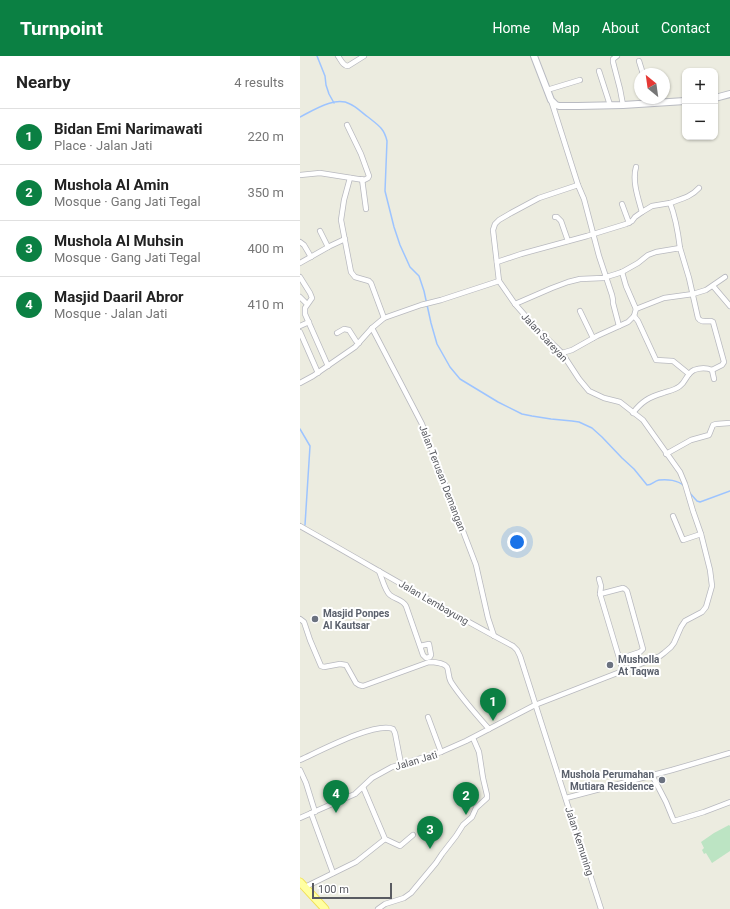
<!DOCTYPE html>
<meta charset="utf-8">
<style>
:root{--surface:#fff;--page:#f6f6f6;--text:#222;--muted:#767676;--line:#e0e0e0;--accent:#0b8043}
body{margin:0;font-family:Roboto,sans-serif;background:var(--page);color:var(--text)}
.controls{position:absolute;right:12px;top:12px;display:grid;overflow:hidden;border-radius:8px;box-shadow:0 1px 3px #0004}
.controls button{width:36px;height:36px;display:grid;place-items:center;padding:0;border:0;border-bottom:1px solid var(--line);background:var(--surface);color:var(--text);font:20px sans-serif}
.compass{position:absolute;left:334px;top:12px;width:36px;height:36px;border-radius:50%;background:var(--surface);box-shadow:0 1px 3px #0004;rotate:331deg}
.scale{position:absolute;left:12px;bottom:10px;width:80px;box-sizing:border-box;padding-left:4px;border:2px solid #595b61;border-top:0;font-size:11px;line-height:14px;white-space:nowrap;color:#595b61;-webkit-text-stroke:3px #fff;paint-order:stroke}
.you{position:absolute;left:217px;top:486px;width:14px;height:14px;margin:-10px;border:3px solid #fff;border-radius:50%;background:#1a73e8;box-shadow:0 0 0 6px #1a73e833}
.badge{display:grid;place-items:center;width:26px;height:26px;border-radius:50%;background:var(--accent);color:#fff;font-size:13px;font-weight:700}
.pin{position:absolute;translate:-50% -33px;filter:drop-shadow(0 1px 2px #0008)}
.pin::after{content:'';position:absolute;top:21px;width:14px;height:12px;background:inherit;clip-path:polygon(0 0,100% 0,50% 100%)}
.list{margin:0;padding:0;list-style:none}
h2{display:flex;justify-content:space-between;align-items:center;height:52px;margin:0;padding:0 16px;font-size:17px}
h2 small{font-size:13px;font-weight:400;color:var(--muted)}
.list li{display:grid;grid-template-columns:26px 1fr auto;gap:12px;align-items:center;box-sizing:border-box;height:56px;padding:0 16px;border-top:1px solid var(--line)}
.list b{display:block;font-size:15px;white-space:nowrap}
.list p{margin:0;font-size:13px;white-space:nowrap;color:var(--muted)}
.list em{font-size:13px;font-style:normal;color:var(--muted)}
.map{position:relative;flex:none;width:430px;height:853px;overflow:hidden}
header{display:flex;align-items:center;gap:24px;box-sizing:border-box;height:56px;padding:0 20px;background:var(--accent);color:#fff}
header strong{font-size:19px}
nav{display:flex;gap:22px;margin-inline-start:auto;font-size:14px}
main{display:flex}
aside{flex:1;background:var(--surface)}
.map>svg:first-child{display:block}
</style>
<header>
<strong>Turnpoint</strong>
<nav><a>Home</a><a>Map</a><a>About</a><a>Contact</a></nav>
</header>
<main>
<aside>
<h2>Nearby<small>4 results</small></h2>
<ul class="list">
<li><span class="badge">1</span><div><b>Bidan Emi Narimawati</b><p>Place · Jalan Jati</p></div><em>220 m</em></li>
<li><span class="badge">2</span><div><b>Mushola Al Amin</b><p>Mosque · Gang Jati Tegal</p></div><em>350 m</em></li>
<li><span class="badge">3</span><div><b>Mushola Al Muhsin</b><p>Mosque · Gang Jati Tegal</p></div><em>400 m</em></li>
<li><span class="badge">4</span><div><b>Masjid Daaril Abror</b><p>Mosque · Jalan Jati</p></div><em>410 m</em></li>
</ul>
</aside>
<div class="map">
<svg width="430" height="853" viewBox="0 0 430 853">
<rect width="100%" height="100%" fill="#ecece0"/>
<polygon fill="#bce4c3" points="429,769 430,770 430,795 412,807 406,797 404,798 402,794 404,792 401,786 414,777"/>
<g fill="none" stroke-linecap="round" stroke-linejoin="round">
<g stroke="#9dc4ff" stroke-width="1.5">
<polyline points="17,0 25,20 26,29 29,38 34,47"/>
<path d="M0,61c14,-7 35,-21 50,-13 7,3 12,9 18,13 10,8 16,11 19,24l-2,50 9,36 6,18 10,22 9,9 5,15 7,32 6,21 13,23 10,12 38,23 24,12 10,2 19,3 21,2 7,1 13,6 10,9 20,21 12,11 13,16c5,0 7,-4 12,-5 8,-1 19,0 25,6"/>
<polyline points="0,373 10,390 5,469"/>
<polyline points="389,436 397,445 400,446 430,435"/>
</g>
<g stroke="#b8b9bf" stroke-width="6">
<g id="street">
<path d="M38,0c3,4 5,10 10,10l16,-10"/>
<polyline points="317,0 313,3 313,6 320,33 323,49"/>
<polyline points="339,5 343,18"/>
<polyline points="299,15 310,49"/>
<polyline points="247,34 280,24"/>
<polyline points="0,119 20,117 64,124 68,122 69,120 61,98 47,69"/>
<polyline points="50,122 44,144 41,164 51,216 55,221 69,225 71,227 84,262"/>
<polyline points="62,123 66,153"/>
<polyline points="278,129 284,143 299,200 312,239 313,244 313,247 319,270"/>
<path d="M370,147c11,-4 21,-6 29,-15"/>
<polyline points="322,148 329,167"/>
<path d="M342,156l10,-6 18,-3c6,15 8,29 10,45"/>
<polyline points="255,161 257,161 261,165 268,185"/>
<polyline points="20,175 28,191"/>
<polyline points="0,186 4,189 11,201"/>
<path d="M197,206l24,-8 66,-18 39,-12 6,-3 3,-4 7,-5c-4,-14 -10,-31 -6,-45"/>
<polyline points="0,207 30,190 45,183"/>
<polyline points="322,216 326,230 336,253"/>
<polyline points="0,221 10,237 12,242 5,252 5,258 28,310"/>
<polyline points="413,230 430,250"/>
<polyline points="0,241 7,248"/>
<path d="M215,248l37,-16 16,-6 12,-3 23,-1 13,-4 6,-2 16,-9 10,-8 8,-3 24,-4 9,30 9,40c3,5 8,3 13,3l2,1 11,40 -2,3 -10,5c-5,-2 -12,-2 -18,0 -8,4 -8,12 -14,16 -5,4 -11,5 -17,7 -14,4 -22,9 -30,20"/>
<polyline points="280,255 293,282"/>
<polyline points="334,260 338,265 356,304 373,305 389,318"/>
<polyline points="0,270 9,266"/>
<polyline points="72,272 122,368 176,509 188,562 194,580"/>
<polyline points="0,276 18,317"/>
<polyline points="37,277 44,273 49,274 56,285 59,287"/>
<polyline points="262,297 272,294 297,280 328,266 334,260 336,253 364,242 393,238 406,234 425,221"/>
<polyline points="412,314 414,323"/>
<polyline points="0,327 13,320 55,291 72,272 84,262 121,249 141,244 199,225"/>
<polyline points="366,398 391,384 409,379 413,369 416,368 430,367"/>
<polyline points="373,460 383,484 401,478"/>
<path d="M0,470c71,40 141,82 213,120l4,4 3,6 21,66 60,187"/>
<path d="M79,515c3,7 6,20 11,24 6,5 12,4 16,11l17,49 3,3 4,-1 1,-2 -2,-11 -9,2"/>
<polyline points="299,523 301,530 300,538 323,615"/>
<polyline points="300,538 323,532 325,533 327,535 343,593 340,596 319,603"/>
<path d="M0,563l4,3 6,18 11,26 3,1 16,-3 6,1 10,18 3,2 4,1 66,-24c5,0 15,1 18,5 2,4 1,10 4,15 11,17 25,32 38,47"/>
<polyline points="128,661 141,696"/>
<path d="M0,704c18,-8 76,-39 93,-31l2,4 6,31"/>
<polyline points="0,714 6,727 15,756"/>
<polyline points="352,719 366,746 373,763 374,765 404,756 430,746"/>
<polyline points="63,731 85,783 100,790 113,779"/>
<polyline points="266,742 372,714 430,697"/>
<polyline points="11,757 33,817"/>
<polyline points="0,762 55,738 72,722 92,711 141,696 166,685 235,649 338,609 360,600 364,597 371,591 374,587 381,571 385,565 402,556 406,551 412,530 410,514 401,478 393,455 385,428 380,416 343,364 320,346 304,342 289,335 279,323 262,297 236,272 215,248 199,225 193,174 195,168 199,164 211,157 239,142 278,129 251,44"/>
<polyline points="5,831 56,806 85,783"/>
<polyline points="78,853 85,848 104,842 111,837 136,807 142,798 156,780 163,769 172,761 176,752 187,742 187,739 183,722 179,696 173,682"/>
</g>
</g>
<g stroke="#b9bbc2" stroke-width="8">
<g id="secondary">
<polyline points="234,0 251,44 256,49 259,50 278,50 323,49 385,45"/>
<polyline points="415,42 430,38"/>
</g>
</g>
<g stroke="#f1df54" stroke-width="9">
<polyline id="primary" points="0,826 25,853"/>
</g>
<use href="#street" stroke="#fff" stroke-width="4.5"/>
<use href="#secondary" stroke="#fff" stroke-width="6"/>
<use href="#primary" stroke="#ffffa2" stroke-width="7"/>
</g>
<g fill="#6b7280" stroke="#fff" stroke-width="1.5">
<circle cx="15" cy="563" r="4"/>
<circle cx="310" cy="609" r="4"/>
<circle cx="362" cy="724" r="4"/>
</g>
<g text-anchor="middle" stroke-width="4" stroke-linejoin="round" paint-order="stroke">
<g font-size="10" fill="#595b61" stroke="#fff">
<text transform="translate(245 281) rotate(47)" y="4">Jalan Sareyan</text>
<text transform="translate(143 422) rotate(69)" y="4">Jalan Terusan Demangan</text>
<text transform="translate(134 546) rotate(30)" y="4">Jalan Lembayung</text>
<text transform="translate(116 704) rotate(-17)" y="4">Jalan Jati</text>
<text transform="translate(280 785) rotate(72)" y="4">Jalan Kemuning</text>
</g>
<g font-size="10" font-weight="bold" fill="#5b616d" stroke="#fff" text-anchor="start">
<text x="23" y="561">Masjid Ponpes<tspan x="23" dy="12">Al Kautsar</tspan></text>
<text x="318" y="607">Musholla<tspan x="318" dy="12">At Taqwa</tspan></text>
<text x="354" y="722" text-anchor="end">Mushola Perumahan<tspan x="354" dy="12">Mutiara Residence</tspan></text>
</g>
</g>
</svg>
<div class="controls">
<button>+</button>
<button>−</button>
</div>
<svg class="compass" viewBox="-18 -18 36 36"><path d="M0-13l5 13h-10z" fill="#e53935"/><path d="M0 13l5-13h-10z" fill="#767676"/></svg>
<div class="scale">100 m</div>
<div class="you"></div>
<div class="pin badge" style="left:193px;top:665px">1</div>
<div class="pin badge" style="left:166px;top:759px">2</div>
<div class="pin badge" style="left:130px;top:793px">3</div>
<div class="pin badge" style="left:36px;top:757px">4</div>
</div>
</main>
